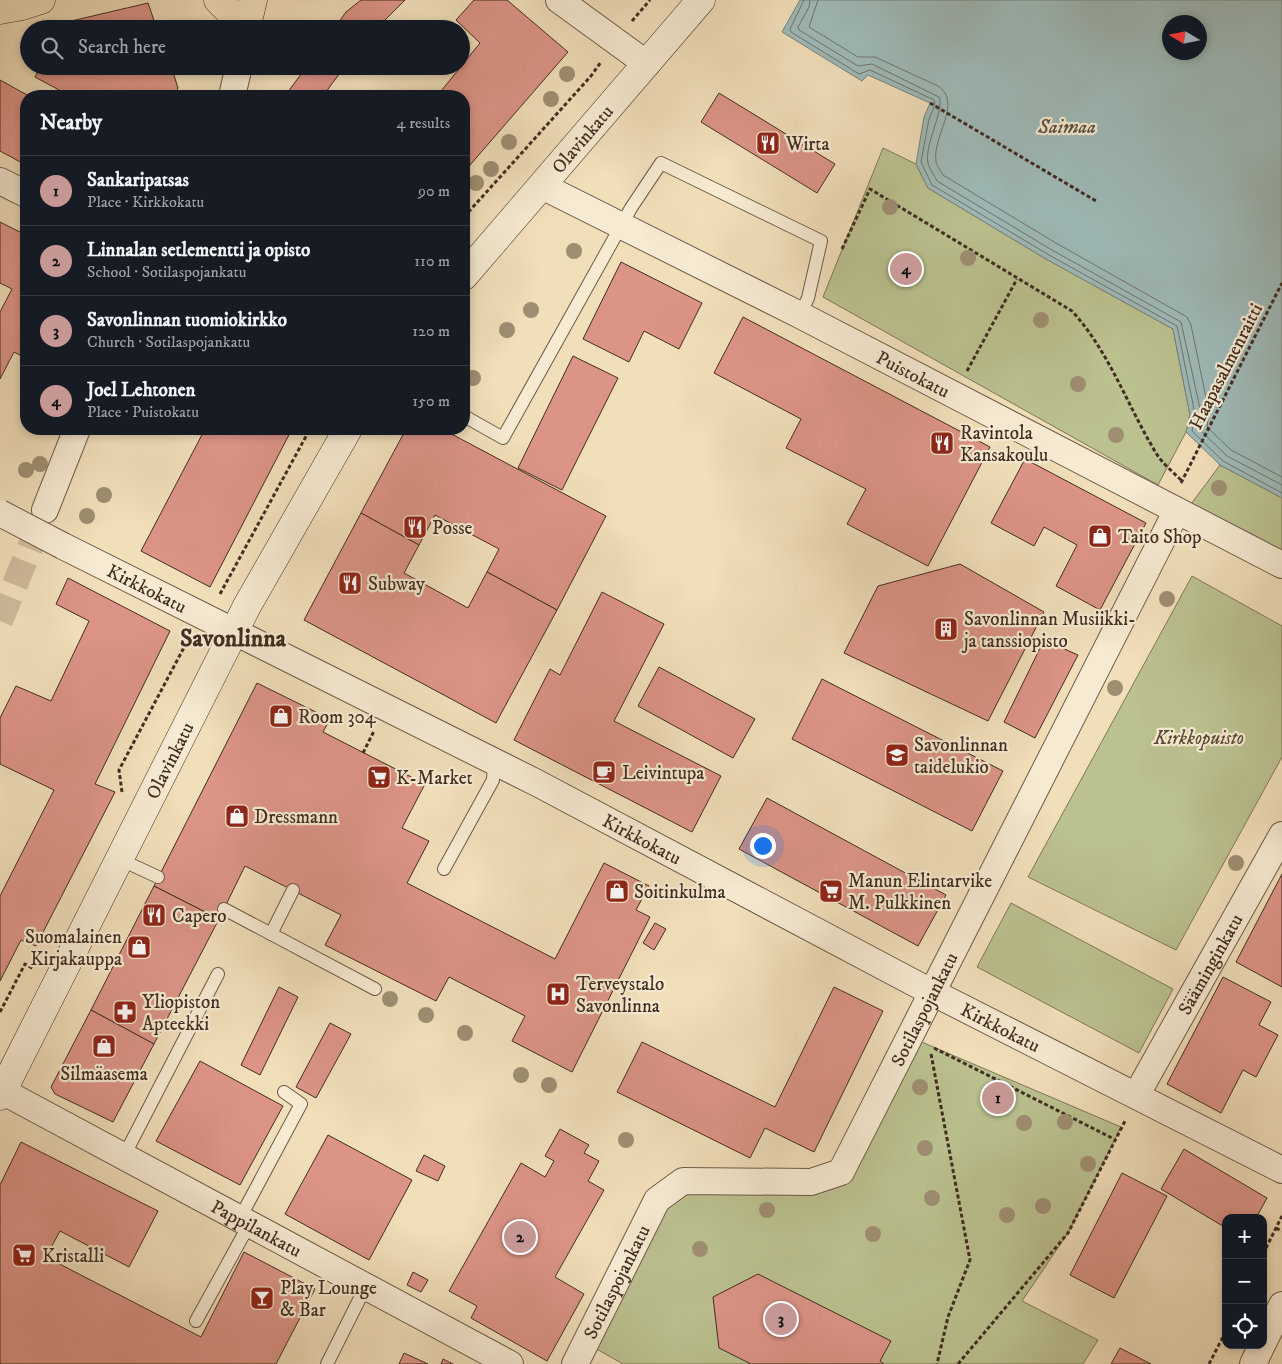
<!DOCTYPE html>
<meta charset="utf-8">
<style>
:root{--surface:#171b24;--page:#20242c;--text:#f1f3f6;--muted:#9ea1a6;--line:#363941;--accent:#c59692}
body{margin:0;font-family:"IM FELL DW Pica",serif;background:var(--page);color:var(--text)}
.controls{position:absolute;right:15px;bottom:15px;display:grid;overflow:hidden;border-radius:10px;box-shadow:0 2px 8px #0003}
.controls button{width:45px;height:45px;display:grid;place-items:center;padding:0;border:0;border-bottom:1px solid var(--line);background:var(--surface);color:var(--text);font:25px sans-serif}
.compass{position:absolute;left:1162px;top:15px;width:45px;height:45px;border-radius:50%;background:var(--surface);box-shadow:0 2px 8px #0003;rotate:280deg}
.you{position:absolute;left:762px;top:845px;width:18px;height:18px;margin:-12px;border:4px solid #fff;border-radius:50%;background:#1a73e8;box-shadow:0 0 0 8px #1a73e833}
.badge{display:grid;place-items:center;width:32px;height:32px;border-radius:50%;background:var(--accent);color:#111;font-size:16px;font-weight:700}
.pin{position:absolute;translate:-50% -50%;border:2px solid #fff;box-shadow:0 1px 5px #0006}
.list{margin:0;padding:0;list-style:none}
h2{display:flex;justify-content:space-between;align-items:center;height:65px;margin:0;padding:0 20px;font-size:21px}
h2 small{font-size:16px;font-weight:400;color:var(--muted)}
.list li{display:grid;grid-template-columns:32px 1fr auto;gap:15px;align-items:center;box-sizing:border-box;height:70px;padding:0 20px;border-top:1px solid var(--line)}
.list b{display:block;font-size:19px;white-space:nowrap}
.list p{margin:0;font-size:16px;white-space:nowrap;color:var(--muted)}
.list em{font-size:16px;font-style:normal;color:var(--muted)}
.icon{flex:none;width:28px;height:28px;fill:none;stroke:currentColor;stroke-width:2;stroke-linecap:round;stroke-linejoin:round}
.map{position:relative;flex:none;width:1282px;height:1364px;overflow:hidden}
.search{position:absolute;background:var(--surface);box-shadow:0 2px 8px #0003;left:20px;top:20px;width:450px;height:55px;display:flex;align-items:center;gap:12px;box-sizing:border-box;padding:0 18px;border-radius:28px;color:var(--muted);font-size:19px}
.panel{position:absolute;background:var(--surface);box-shadow:0 2px 8px #0003;left:20px;top:90px;width:450px;height:345px;border-radius:20px}
.map>svg:first-child{display:block}
</style>
<div class="map">
<svg width="1282" height="1364" viewBox="0 0 1282 1364">
<rect width="100%" height="100%" fill="#f1dfba"/>
<filter id="stains"><feTurbulence type="fractalNoise" baseFrequency=".004" numOctaves="4"/><feColorMatrix values="0 0 0 0 .2 0 0 0 0 .09 0 0 0 0 .02 0 0 0 .5 -.17"/></filter>
<radialGradient id="worn" r=".72"><stop offset=".6" stop-color="#630" stop-opacity="0"/><stop offset="1" stop-color="#630" stop-opacity=".3"/></radialGradient>
<g fill="#bbc18f" stroke="#7e7758">
<polygon points="883,148 916,164 928,188 1046,259 1173,329 1190,415 1186,432 1158,485 823,297"/>
<polygon points="1220,465 1282,498 1282,554 1191,504"/>
<polygon points="1192,576 1282,626 1282,757 1176,950 1028,877"/>
<polygon points="1011,903 1173,989 1139,1053 977,967"/>
<polygon points="910,1037 1121,1127 1068,1233 1022,1301 1098,1340 1083,1364 623,1364 586,1343 683,1181 841,1172"/>
</g>
<path fill="#9ebab8" stroke="#79827c" fill-rule="evenodd" d="M800,0h482v498l-62,-33 -34,-33 4,-17 -17,-86 -127,-70 -118,-71 -12,-24 8,-47 6,-14 -62,-28 -6,6 -80,-49zM1170,22h30v30h-30z"/>
<g fill="none" stroke-linecap="round" stroke-linejoin="round">
<g stroke="#70746d" stroke-width="1">
<polyline points="804,0 790,29 791,32 859,74 870,70 934,100 935,105 929,119 921,162 932,185 1049,255 1177,326 1195,414 1192,431 1223,461 1282,493"/>
<path d="M810,0l-1,7 -11,20 1,3 59,36 14,-2 67,33c6,12 -15,48 -11,66 1,5 6,12 9,18l115,69 129,72 20,91 -2,16 28,27 55,29"/>
<path d="M818,0l-9,27 49,30h17l63,29c25,16 -6,51 -2,75 0,4 5,10 7,14l113,68 131,74 4,8 18,87 -2,15 24,23 51,27"/>
</g>
</g>
<g fill="#dc9487" stroke="#422d22">
<polygon points="361,0 405,0 376,29 334,29 346,12"/>
<polygon points="474,0 507,0 568,52 464,172 464,96 437,96 480,43 456,20"/>
<polygon points="148,3 157,29 63,29 67,22"/>
<polygon points="41,66 171,66 178,88 174,96 70,96 35,77"/>
<polygon points="307,66 345,66 323,96 285,96"/>
<polygon points="0,80 29,96 26,96 26,165 0,151"/>
<polygon points="719,93 835,164 817,193 701,122"/>
<polygon points="0,222 26,235 26,358 14,352 0,379 0,312 12,289 0,283"/>
<polygon points="621,262 702,303 679,349 644,331 629,362 583,339"/>
<polygon points="743,317 990,447 928,566 847,524 866,489 786,448 801,419 714,373"/>
<polygon points="573,356 618,378 562,490 518,468"/>
<polygon points="205,429 292,429 210,587 141,551"/>
<polygon points="406,429 442,429 606,516 557,610 487,572 499,549 435,515 419,545 361,513"/>
<polygon points="1025,459 1146,523 1100,610 1056,586 1077,545 1044,527 1034,546 991,523"/>
<polygon points="361,513 419,545 404,573 468,608 487,572 557,610 496,723 304,620"/>
<polygon points="960,564 1044,612 988,721 844,653 878,586"/>
<polygon points="68,578 170,631 95,784 115,792 36,946 21,940 0,981 0,896 54,790 0,764 0,718 16,686 51,701 89,621 56,604"/>
<polygon points="602,592 664,624 614,721 721,776 692,832 514,740 550,669 560,675"/>
<polygon points="1044,640 1078,655 1035,738 1004,722"/>
<polygon points="659,667 755,719 733,758 638,706"/>
<polygon points="822,679 1003,771 972,831 792,739"/>
<polygon points="257,683 330,719 323,732 425,784 402,828 429,841 407,883 555,959 604,863 649,886 636,910 650,917 572,1072 512,1041 525,1016 449,977 436,1001 325,945 341,915 245,866 219,919 154,886"/>
<polygon points="767,798 946,895 918,946 739,849"/>
<polygon points="1282,874 1282,987 1236,962"/>
<polygon points="154,886 219,919 154,1044 91,1010"/>
<polygon points="655,923 666,929 654,950 643,943"/>
<polygon points="1223,977 1271,1002 1259,1025 1278,1035 1256,1077 1243,1070 1221,1113 1167,1084"/>
<polygon points="279,987 298,997 260,1075 241,1065"/>
<polygon points="834,987 883,1011 814,1152 765,1128 750,1158 617,1092 642,1042 775,1107"/>
<polygon points="91,1010 154,1044 113,1122 55,1094 51,1087"/>
<polygon points="330,1023 351,1034 316,1098 296,1087"/>
<polygon points="200,1061 283,1106 240,1185 156,1141"/>
<polygon points="560,1129 589,1145 584,1153 599,1161 588,1181 604,1190 555,1277 584,1294 547,1361 471,1318 477,1306 449,1291 521,1163 545,1177 554,1161 545,1156"/>
<polygon points="328,1135 412,1180 369,1260 285,1214"/>
<polygon points="21,1142 158,1211 129,1267 60,1231 46,1257 201,1337 244,1252 315,1289 276,1364 0,1364 0,1185"/>
<polygon points="1184,1149 1267,1198 1256,1218 1226,1218 1226,1228 1161,1189"/>
<polygon points="424,1155 445,1166 438,1181 416,1171"/>
<polygon points="1122,1173 1167,1196 1114,1298 1070,1275"/>
<polygon points="413,1272 428,1280 421,1292 407,1285"/>
<polygon points="758,1274 891,1341 880,1361 884,1364 751,1364 719,1348 713,1297"/>
<polygon points="1120,1348 1151,1364 1111,1364"/>
<polygon points="404,1353 428,1364 399,1364"/>
<polygon points="443,1359 453,1364 441,1364"/>
</g>
<g fill="none" stroke-linecap="round" stroke-linejoin="round">
<polyline stroke="#cebb9c" stroke-width="26" stroke-dasharray="26 13" stroke-linecap="butt" points="0,621 45,511"/>
<g stroke="#6e5a48" stroke-width="14">
<g id="service">
<polyline points="464,416 503,438 631,208 661,163 821,241 808,298 800,315"/>
<polyline points="119,859 158,877"/>
<polyline points="444,869 493,780 494,763"/>
<polyline points="224,909 375,989"/>
<polyline points="271,934 293,890"/>
<polyline points="124,1156 218,974"/>
<polyline points="240,1218 301,1104 284,1092"/>
<polyline points="196,1321 250,1223"/>
<polyline points="327,1364 360,1298 374,1290"/>
</g>
</g>
<g stroke="#6e5a48" stroke-width="28">
<g id="minor">
<polyline points="559,0 647,64"/>
<polyline points="232,96 239,66"/>
<polyline points="0,181 26,194"/>
<path id="s1" d="M542,186l258,129 482,250"/>
<polyline points="45,510 77,429"/>
<path id="s2" d="M63,546l474,237 381,202 364,185"/>
<path id="s3" d="M2,1091l508,273"/>
<path id="s4" d="M1137,1094l145,-259"/>
<polyline points="1263,1343 1282,1305"/>
<path id="s5" d="M575,1364l82,-164 26,-19 128,1 30,-10 335,-660"/>
<polyline points="1253,1364 1262,1345"/>
</g>
</g>
<g stroke="#422d22" stroke-width="29">
<g id="secondary">
<path id="s6" d="M464,276l237,-276"/>
<path id="s7" d="M0,1096l247,-490 101,-177"/>
</g>
</g>
<g stroke="#422d22" stroke-width="29">
<g id="trunk">
<polyline points="218,0 234,16"/>
<polyline points="0,10 22,6 41,0"/>
<polyline points="246,29 253,0"/>
</g>
</g>
<g stroke="#422d22" stroke-width="3" stroke-dasharray="4 2.5" stroke-linecap="butt">
<polyline points="632,21 650,0"/>
<polyline points="930,103 1096,201"/>
<polyline points="464,217 591,76 601,62"/>
<path d="M842,249l28,-60 202,122c38,42 55,94 84,142 6,10 17,19 26,28"/>
<polyline points="967,371 1017,279"/>
<polyline points="1181,483 1282,283"/>
<polyline points="220,594 310,429"/>
<polyline points="363,753 374,731"/>
<polyline points="122,792 119,770 189,638"/>
<polyline points="0,1012 25,964 34,969"/>
<polyline points="934,1048 1114,1139"/>
<polyline points="931,1054 970,1260 948,1317 937,1364"/>
<polyline points="1276,1228 1282,1231"/>
<polyline points="1263,1254 1282,1216"/>
<polyline points="958,1364 1068,1233 1126,1119"/>
<polyline points="1209,1364 1226,1331"/>
</g>
<use href="#service" stroke="#f6ead2" stroke-width="12"/>
<use href="#minor" stroke="#f6ead2" stroke-width="26"/>
<use href="#secondary" stroke="#f6ead2" stroke-width="28"/>
<use href="#trunk" stroke="#f1dfba" stroke-width="28"/>
<g stroke="#6e5a48" stroke-width="28" stroke-linecap="butt">
<polyline id="minor-bridge" points="0,513 63,546"/>
</g>
<use href="#minor-bridge" stroke="#f6ead2" stroke-width="26"/>
</g>
<g fill="#9e8e72">
<circle cx="567" cy="74" r="8"/>
<circle cx="551" cy="99" r="8"/>
<circle cx="509" cy="142" r="8"/>
<circle cx="491" cy="169" r="8"/>
<circle cx="476" cy="183" r="8"/>
<circle cx="890" cy="207" r="8"/>
<circle cx="574" cy="251" r="8"/>
<circle cx="968" cy="258" r="8"/>
<circle cx="531" cy="310" r="8"/>
<circle cx="1041" cy="320" r="8"/>
<circle cx="507" cy="330" r="8"/>
<circle cx="473" cy="378" r="8"/>
<circle cx="1078" cy="384" r="8"/>
<circle cx="1116" cy="435" r="8"/>
<circle cx="40" cy="464" r="8"/>
<circle cx="26" cy="470" r="8"/>
<circle cx="1219" cy="488" r="8"/>
<circle cx="104" cy="495" r="8"/>
<circle cx="87" cy="516" r="8"/>
<circle cx="1167" cy="599" r="8"/>
<circle cx="1115" cy="688" r="8"/>
<circle cx="1236" cy="863" r="8"/>
<circle cx="390" cy="999" r="8"/>
<circle cx="426" cy="1015" r="8"/>
<circle cx="465" cy="1033" r="8"/>
<circle cx="521" cy="1075" r="8"/>
<circle cx="549" cy="1085" r="8"/>
<circle cx="920" cy="1087" r="8"/>
<circle cx="1065" cy="1122" r="8"/>
<circle cx="1024" cy="1123" r="8"/>
<circle cx="626" cy="1140" r="8"/>
<circle cx="925" cy="1148" r="8"/>
<circle cx="1088" cy="1164" r="8"/>
<circle cx="932" cy="1198" r="8"/>
<circle cx="1043" cy="1206" r="8"/>
<circle cx="767" cy="1210" r="8"/>
<circle cx="1007" cy="1215" r="8"/>
<circle cx="873" cy="1234" r="8"/>
<circle cx="700" cy="1249" r="8"/>
</g>
<defs>
<g id="restaurant-square" transform="scale(1.25)"><rect x="-9" y="-9" width="18" height="18" rx="4" fill="#8f2418" stroke="#f6ead2"/><path d="M-5-6h1v4h1v-4h1v4h1v-4h1v5L-1.5 .5V6h-2V.5L-5-1ZM5-6V6H3V1.5H1.5Q1.5-4 5-6Z" fill="#fff"/></g>
<g id="shop-square" transform="scale(1.25)"><rect x="-9" y="-9" width="18" height="18" rx="4" fill="#8f2418" stroke="#f6ead2"/><path d="M-5-2.5h2.3a2.7 3.5 0 0 1 5.4 0H5L5.5 6h-11ZM-1.5-2.5h3a1.5 2.3 0 0 0-3 0Z" fill="#fff"/></g>
<g id="building-square" transform="scale(1.25)"><rect x="-9" y="-9" width="18" height="18" rx="4" fill="#8f2418" stroke="#f6ead2"/><path d="M-4-6H4V6H1V3H-1V6H-4ZM-2.5-4.3h1.7v1.8h-1.7ZM.8-4.3h1.7v1.8H.8ZM-2.5-1h1.7V.8h-1.7ZM.8-1h1.7V.8H.8Z" fill="#fff"/></g>
<g id="school-square" transform="scale(1.25)"><rect x="-9" y="-9" width="18" height="18" rx="4" fill="#8f2418" stroke="#f6ead2"/><path d="M0-5L7-2L0 1L-7-2ZM-4 1L0 2.5L4 1V4Q0 6-4 4Z" fill="#fff"/></g>
<g id="cafe-square" transform="scale(1.25)"><rect x="-9" y="-9" width="18" height="18" rx="4" fill="#8f2418" stroke="#f6ead2"/><path d="M-5.5-4.5H6V0H3Q3 3.5 0 3.5H-2.5Q-5.5 3.5-5.5 0ZM3-3.2v2h1.7v-2ZM-6 4.5H4V6H-6Z" fill="#fff"/></g>
<g id="supermarket-square" transform="scale(1.25)"><rect x="-9" y="-9" width="18" height="18" rx="4" fill="#8f2418" stroke="#f6ead2"/><path d="M-6-5.5h2.5l.6 2H6L4.5 2H-2.5L-4.4-4H-6ZM-1.5 3.2a1.3 1.3 0 1 0 .1 0ZM3 3.2a1.3 1.3 0 1 0 .1 0Z" fill="#fff"/></g>
<g id="hospital-square" transform="scale(1.25)"><rect x="-9" y="-9" width="18" height="18" rx="4" fill="#8f2418" stroke="#f6ead2"/><path d="M-5-5h3v3.5h4V-5h3V5h-3V1.5h-4V5h-3Z" fill="#fff"/></g>
<g id="pharmacy-square" transform="scale(1.25)"><rect x="-9" y="-9" width="18" height="18" rx="4" fill="#8f2418" stroke="#f6ead2"/><path d="M-2-6h4v4h4v4h-4v4h-4v-4h-4v-4h4Z" fill="#fff"/></g>
<g id="bar-square" transform="scale(1.25)"><rect x="-9" y="-9" width="18" height="18" rx="4" fill="#8f2418" stroke="#f6ead2"/><path d="M-6-5H6L.8 .8V4.5H3.5V6h-7V4.5H-.8V.8Z" fill="#fff"/></g>
</defs>
<g fill-rule="evenodd">
<use href="#restaurant-square" x="768" y="143"/>
<use href="#restaurant-square" x="942" y="443"/>
<use href="#restaurant-square" x="415" y="527"/>
<use href="#shop-square" x="1100" y="536"/>
<use href="#restaurant-square" x="350" y="583"/>
<use href="#building-square" x="946" y="629"/>
<use href="#shop-square" x="281" y="716"/>
<use href="#school-square" x="897" y="755"/>
<use href="#cafe-square" x="604" y="772"/>
<use href="#supermarket-square" x="379" y="777"/>
<use href="#shop-square" x="237" y="816"/>
<use href="#shop-square" x="617" y="891"/>
<use href="#supermarket-square" x="831" y="891"/>
<use href="#restaurant-square" x="154" y="915"/>
<use href="#shop-square" x="139" y="947"/>
<use href="#hospital-square" x="558" y="994"/>
<use href="#pharmacy-square" x="125" y="1012"/>
<use href="#shop-square" x="104" y="1046"/>
<use href="#supermarket-square" x="24" y="1255"/>
<use href="#bar-square" x="262" y="1298"/>
</g>
<g text-anchor="middle" stroke-width="4.5" stroke-linejoin="round" paint-order="stroke">
<g font-size="19" fill="#422d22" stroke="#f6ead2">
<text dy="7" stroke="none"><textPath href="#s6" startOffset="181">Olavinkatu</textPath></text>
<text transform="translate(1225 366) rotate(-63)" y="7">Haapasalmenraitti</text>
<text dy="7" stroke="none"><textPath href="#s1" startOffset="416">Puistokatu</textPath></text>
<text dy="7" stroke="none"><textPath href="#s2" startOffset="94">Kirkkokatu</textPath></text>
<text dy="7" stroke="none"><textPath href="#s7" startOffset="376">Olavinkatu</textPath></text>
<text dy="7" stroke="none"><textPath href="#s2" startOffset="649">Kirkkokatu</textPath></text>
<text dy="7" stroke="none"><textPath href="#s4" startOffset="149">Sääminginkatu</textPath></text>
<text dy="7" stroke="none"><textPath href="#s5" startOffset="558">Sotilaspojankatu</textPath></text>
<text dy="7" stroke="none"><textPath href="#s2" startOffset="1054">Kirkkokatu</textPath></text>
<text dy="7" stroke="none"><textPath href="#s3" startOffset="289">Pappilankatu</textPath></text>
<text dy="7" stroke="none"><textPath href="#s5" startOffset="92">Sotilaspojankatu</textPath></text>
</g>
<g font-size="19" fill="#422d22" stroke="#f6ead2" text-anchor="start">
<text x="786" y="150">Wirta</text>
<text x="960" y="439">Ravintola<tspan x="960" dy="22">Kansakoulu</tspan></text>
<text x="432" y="534">Posse</text>
<text x="1118" y="543">Taito Shop</text>
<text x="368" y="590">Subway</text>
<text x="964" y="625">Savonlinnan Musiikki-<tspan x="964" dy="22">ja tanssiopisto</tspan></text>
<text x="298" y="723">Room 304</text>
<text x="914" y="751">Savonlinnan<tspan x="914" dy="22">taidelukio</tspan></text>
<text x="622" y="779">Leivintupa</text>
<text x="396" y="784">K-Market</text>
<text x="254" y="823">Dressmann</text>
<text x="848" y="887">Manun Elintarvike<tspan x="848" dy="22">M. Pulkkinen</tspan></text>
<text x="634" y="898">Soitinkulma</text>
<text x="172" y="922">Capero</text>
<text x="122" y="943" text-anchor="end">Suomalainen<tspan x="122" dy="22">Kirjakauppa</tspan></text>
<text x="576" y="990">Terveystalo<tspan x="576" dy="22">Savonlinna</tspan></text>
<text x="142" y="1008">Yliopiston<tspan x="142" dy="22">Apteekki</tspan></text>
<text x="104" y="1080" text-anchor="middle">Silmäasema</text>
<text x="42" y="1262">Kristalli</text>
<text x="280" y="1294">Play Lounge<tspan x="280" dy="22">&amp; Bar</tspan></text>
</g>
<g font-size="19" font-style="italic" fill="#5a4b38" stroke="#f6ead2">
<text x="1199" y="744">Kirkkopuisto</text>
</g>
<g font-size="20" font-style="italic" fill="#595048" stroke="#f6ead2">
<text x="1067" y="133">Saimaa</text>
</g>
<g font-size="24" font-weight="bold" fill="#422d22" stroke="#f6ead2">
<text x="233" y="646">Savonlinna</text>
</g>
</g>
<rect width="100%" height="100%" filter="url(#stains)"/>
<rect width="100%" height="100%" fill="url(#worn)"/>
</svg>
<div class="controls">
<button>+</button>
<button>−</button>
<button><svg class="icon" aria-label="locate" viewBox="0 0 24 24"><circle cx="12" cy="12" r="6"/><path d="M12 2v4M12 18v4M2 12h4M18 12h4"/></svg></button>
</div>
<svg class="compass" viewBox="-18 -18 36 36"><path d="M0-13l5 13h-10z" fill="#e53935"/><path d="M0 13l5-13h-10z" fill="#9ea1a6"/></svg>
<div class="you"></div>
<div class="pin badge" style="left:998px;top:1098px">1</div>
<div class="pin badge" style="left:520px;top:1237px">2</div>
<div class="pin badge" style="left:781px;top:1319px">3</div>
<div class="pin badge" style="left:906px;top:269px">4</div>
<div class="search"><svg class="icon" aria-label="search" viewBox="0 0 24 24"><circle cx="10" cy="10" r="6"/><path d="M15 15l6 6"/></svg>Search here</div>
<section class="panel">
<h2>Nearby<small>4 results</small></h2>
<ul class="list">
<li><span class="badge">1</span><div><b>Sankaripatsas</b><p>Place · Kirkkokatu</p></div><em>90 m</em></li>
<li><span class="badge">2</span><div><b>Linnalan setlementti ja opisto</b><p>School · Sotilaspojankatu</p></div><em>110 m</em></li>
<li><span class="badge">3</span><div><b>Savonlinnan tuomiokirkko</b><p>Church · Sotilaspojankatu</p></div><em>120 m</em></li>
<li><span class="badge">4</span><div><b>Joel Lehtonen</b><p>Place · Puistokatu</p></div><em>150 m</em></li>
</ul>
</section>
</div>
